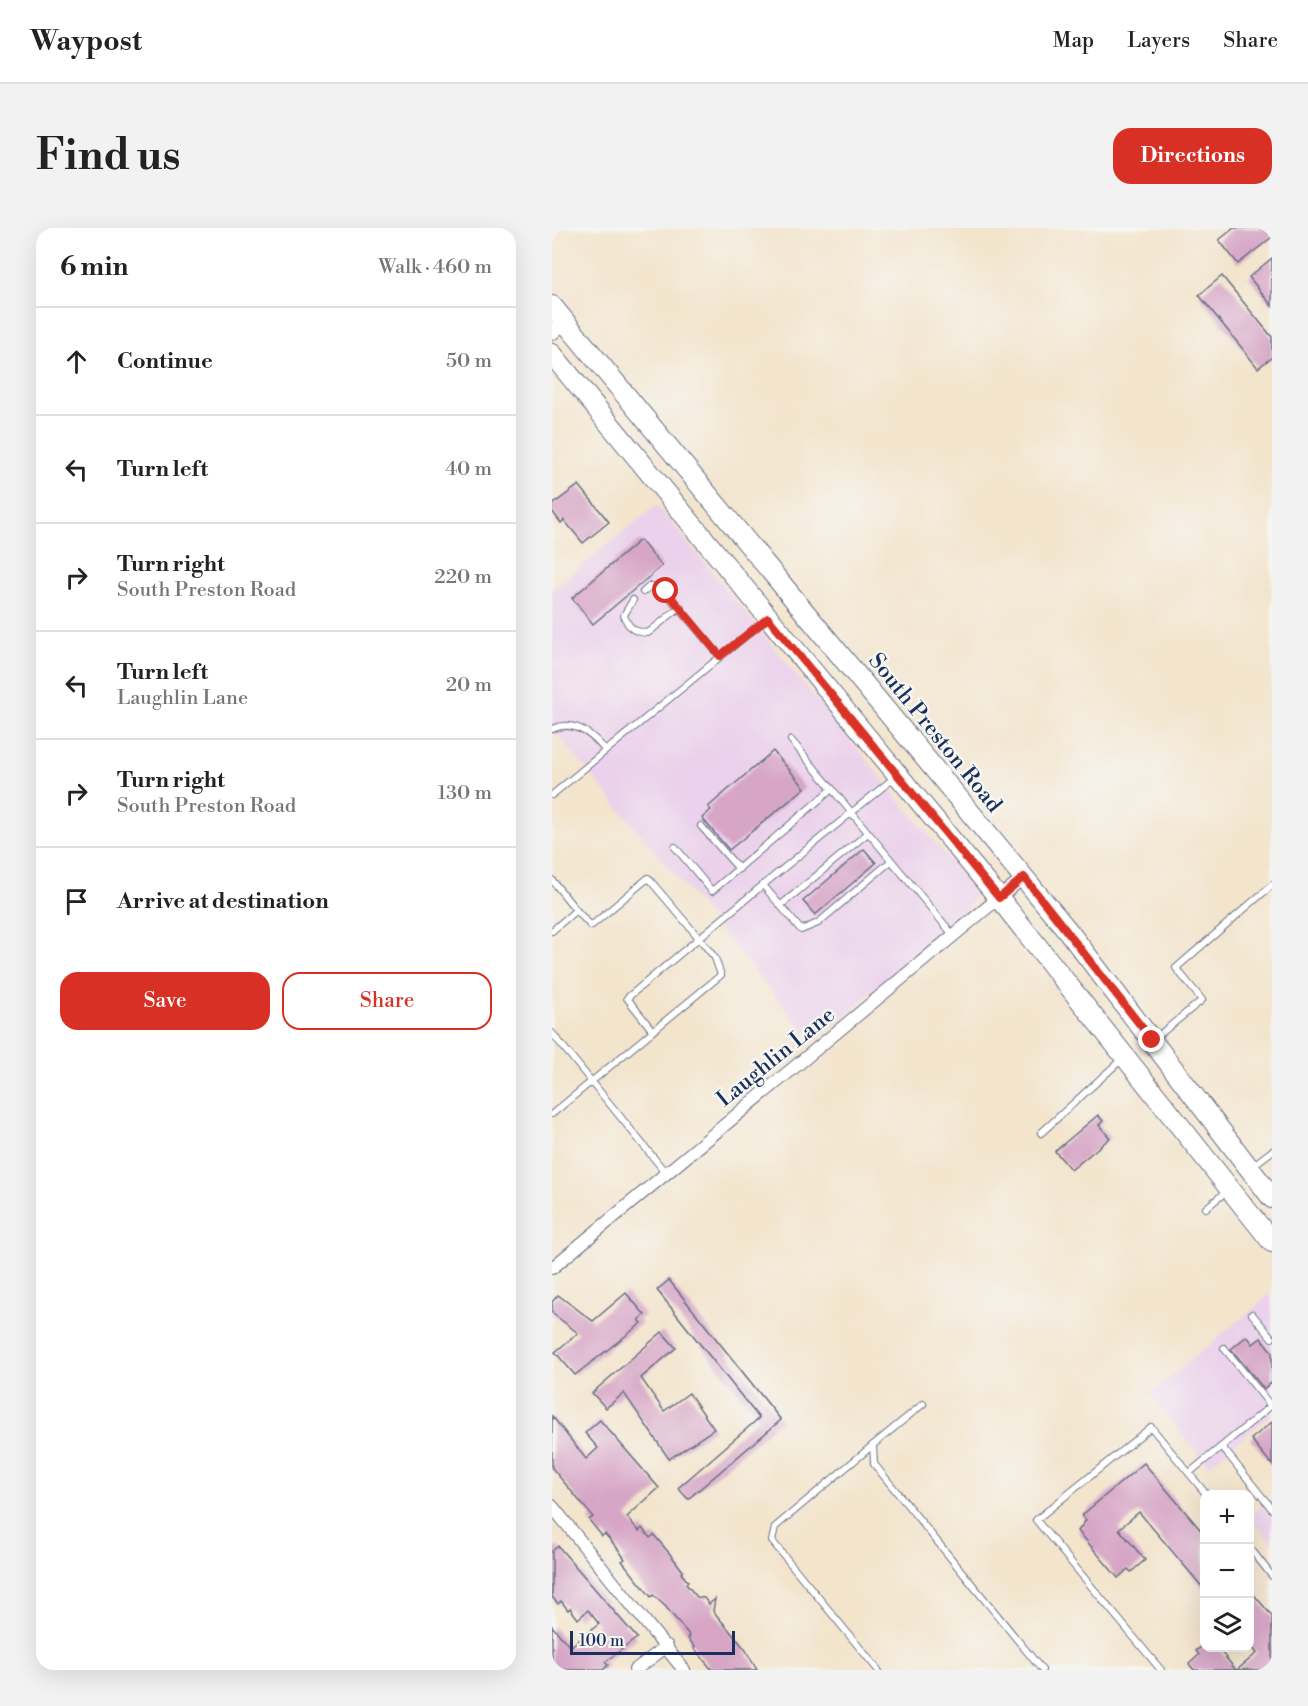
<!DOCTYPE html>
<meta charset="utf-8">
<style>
:root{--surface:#fff;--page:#f2f2f2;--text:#222;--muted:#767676;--line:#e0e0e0;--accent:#d93025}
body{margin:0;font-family:"Libre Bodoni",serif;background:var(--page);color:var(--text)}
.controls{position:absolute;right:18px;bottom:18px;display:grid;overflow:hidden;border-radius:12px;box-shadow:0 6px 24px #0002}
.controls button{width:54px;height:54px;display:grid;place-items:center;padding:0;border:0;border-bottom:2px solid var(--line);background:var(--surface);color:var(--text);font:30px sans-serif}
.scale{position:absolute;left:18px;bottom:15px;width:165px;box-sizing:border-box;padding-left:6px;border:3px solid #1b2f5e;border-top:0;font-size:16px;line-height:21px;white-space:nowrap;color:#1b2f5e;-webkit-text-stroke:4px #f6f6f2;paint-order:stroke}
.stop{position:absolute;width:18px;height:18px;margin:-14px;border:4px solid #d93025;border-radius:50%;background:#fff}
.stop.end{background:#d93025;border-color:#fff;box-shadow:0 2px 6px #0008}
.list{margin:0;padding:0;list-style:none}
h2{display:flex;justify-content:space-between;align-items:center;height:78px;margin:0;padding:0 24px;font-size:26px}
h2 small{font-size:20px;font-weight:400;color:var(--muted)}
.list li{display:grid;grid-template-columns:39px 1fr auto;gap:18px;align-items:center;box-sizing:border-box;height:108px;padding:0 24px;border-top:2px solid var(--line)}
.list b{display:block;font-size:22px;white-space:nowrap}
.list p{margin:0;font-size:20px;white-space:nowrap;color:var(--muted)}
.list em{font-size:20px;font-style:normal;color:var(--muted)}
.actions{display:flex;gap:12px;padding:18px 24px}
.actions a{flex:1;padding:14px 0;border:2px solid var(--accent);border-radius:18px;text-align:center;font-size:21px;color:var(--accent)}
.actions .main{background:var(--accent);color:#fff}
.icon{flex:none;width:33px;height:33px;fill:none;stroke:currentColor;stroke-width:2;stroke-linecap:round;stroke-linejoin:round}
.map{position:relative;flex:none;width:720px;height:1442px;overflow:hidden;border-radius:18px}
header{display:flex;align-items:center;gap:36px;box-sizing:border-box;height:84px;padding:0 30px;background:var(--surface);border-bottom:2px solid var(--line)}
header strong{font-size:28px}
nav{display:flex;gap:33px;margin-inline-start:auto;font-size:21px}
.intro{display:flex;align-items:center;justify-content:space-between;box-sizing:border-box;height:144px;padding:0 36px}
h1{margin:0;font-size:42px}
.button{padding:15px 27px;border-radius:18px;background:var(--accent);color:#fff;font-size:21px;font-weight:700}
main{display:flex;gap:36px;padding:0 36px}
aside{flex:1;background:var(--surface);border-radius:18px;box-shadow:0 6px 24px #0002}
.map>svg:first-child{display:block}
</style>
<header>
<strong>Waypost</strong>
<nav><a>Map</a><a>Layers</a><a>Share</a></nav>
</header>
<div class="intro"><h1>Find us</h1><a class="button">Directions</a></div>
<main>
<aside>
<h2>6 min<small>Walk · 460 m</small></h2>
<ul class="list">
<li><svg class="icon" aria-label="ahead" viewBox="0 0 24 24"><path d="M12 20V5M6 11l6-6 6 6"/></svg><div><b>Continue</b></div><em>50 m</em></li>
<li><svg class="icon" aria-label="left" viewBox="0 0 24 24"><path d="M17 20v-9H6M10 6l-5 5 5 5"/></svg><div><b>Turn left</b></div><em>40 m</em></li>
<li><svg class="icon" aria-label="right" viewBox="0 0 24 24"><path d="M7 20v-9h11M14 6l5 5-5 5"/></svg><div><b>Turn right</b><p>South Preston Road</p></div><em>220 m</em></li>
<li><svg class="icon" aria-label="left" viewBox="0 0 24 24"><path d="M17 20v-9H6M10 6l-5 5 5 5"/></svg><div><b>Turn left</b><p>Laughlin Lane</p></div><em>20 m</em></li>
<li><svg class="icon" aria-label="right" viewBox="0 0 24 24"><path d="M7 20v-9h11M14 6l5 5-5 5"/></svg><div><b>Turn right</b><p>South Preston Road</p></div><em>130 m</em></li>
<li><svg class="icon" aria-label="arrive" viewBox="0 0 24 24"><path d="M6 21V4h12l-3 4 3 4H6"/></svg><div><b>Arrive at destination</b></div></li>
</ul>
<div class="actions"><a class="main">Save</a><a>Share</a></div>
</aside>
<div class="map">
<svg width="720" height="1442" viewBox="0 0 720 1442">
<rect width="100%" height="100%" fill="#f6f6f2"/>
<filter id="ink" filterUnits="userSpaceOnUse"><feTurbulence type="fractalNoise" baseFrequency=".0167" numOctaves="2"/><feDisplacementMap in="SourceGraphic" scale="12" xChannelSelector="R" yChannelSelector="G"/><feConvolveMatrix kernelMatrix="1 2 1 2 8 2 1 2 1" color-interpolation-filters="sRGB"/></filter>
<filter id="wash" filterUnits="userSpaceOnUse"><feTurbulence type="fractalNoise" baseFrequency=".008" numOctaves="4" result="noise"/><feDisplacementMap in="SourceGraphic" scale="24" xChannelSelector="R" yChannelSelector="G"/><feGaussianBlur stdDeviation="1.35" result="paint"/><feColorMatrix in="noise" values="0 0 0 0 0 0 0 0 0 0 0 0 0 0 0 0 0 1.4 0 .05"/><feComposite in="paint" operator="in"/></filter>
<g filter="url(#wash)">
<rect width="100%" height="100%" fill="#f3e4cc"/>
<g fill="#ebd1eb">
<polygon points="105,277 425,666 410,687 262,814 0,500 0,362"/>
<polygon points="720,1065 720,1186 656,1238 598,1166"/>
<polygon points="720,1270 720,1315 698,1288"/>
</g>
<g id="blocks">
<g fill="#d7a6c6">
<polygon points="682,0 720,0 720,9 686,36 667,12"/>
<polygon points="720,30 720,78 697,49"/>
<polygon points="670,48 720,109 720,129 706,140 647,67"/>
<polygon points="27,257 57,294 31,315 12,292 9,295 0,283 0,277"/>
<polygon points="88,312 110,338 41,396 20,370"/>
<polygon points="221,523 253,560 177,622 150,590 159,582 156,579"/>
<polygon points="312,621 324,635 263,687 251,673"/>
<polygon points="546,887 551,893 547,897 558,910 519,942 503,923"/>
<polygon points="117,1052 229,1192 136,1271 126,1260 207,1190 105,1062"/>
<polygon points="74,1065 93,1087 87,1092 90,1095 23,1147 3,1124 26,1105 0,1085 0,1074 6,1067 41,1093"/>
<polygon points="110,1104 124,1120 89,1150 112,1183 137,1165 162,1201 117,1231 72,1165 54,1180 40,1165"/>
<polygon points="695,1108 701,1116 709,1110 720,1124 720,1154 712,1161 679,1121"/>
<polygon points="0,1188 34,1231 46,1220 33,1205 48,1192 107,1260 75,1289 87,1303 90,1300 98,1310 102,1307 118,1326 131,1343 129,1345 136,1354 134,1356 145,1369 152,1370 157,1376 163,1371 161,1383 193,1421 205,1442 160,1442 142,1420 143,1419 136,1410 138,1408 113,1378 101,1367 99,1369 70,1333 73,1331 66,1321 53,1306 50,1308 37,1292 41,1289 0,1240"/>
<polygon points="720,1194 720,1237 699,1211"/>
<polygon points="592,1235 652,1306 652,1361 587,1284 567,1301 593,1332 579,1344 576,1341 566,1350 526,1303 534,1292 530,1287"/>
<polygon points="6,1318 85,1410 53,1434 56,1437 51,1442 0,1442 0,1398 18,1419 47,1396 36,1382 26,1391 18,1380 16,1382 9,1373 6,1376 0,1369 0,1323"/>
<polygon points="698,1362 720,1388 720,1442 685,1442 705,1425 698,1417"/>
<polygon points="649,1419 665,1419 684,1442 642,1442 637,1436 647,1427 644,1423"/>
</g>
</g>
</g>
<g filter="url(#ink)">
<use href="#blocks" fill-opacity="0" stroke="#676e84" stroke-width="1.5"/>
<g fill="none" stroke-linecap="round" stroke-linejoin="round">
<g stroke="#676e84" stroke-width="8">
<g id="service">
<polyline points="91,364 98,358 109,359 168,428"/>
<path d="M81,372l-9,15c4,13 10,17 24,18l32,-26"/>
<path d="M0,501c22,-10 40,5 53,21"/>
<polyline points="280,561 402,708"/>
<polyline points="0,567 213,392"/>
<polyline points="149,598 187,641"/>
<polyline points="123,619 160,663 280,561 239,512"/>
<polyline points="339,633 266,695 249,702 211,657 343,549"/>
<polyline points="0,652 24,682"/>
<polyline points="229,677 316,605"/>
<polyline points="0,703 24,682 39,698 96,650 147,710 75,770 100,802"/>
<polyline points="0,805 114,945"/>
<polyline points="601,812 650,772 624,740 720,657"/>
<polyline points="0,886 169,747 163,730 147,710 211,657"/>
<polyline points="489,905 570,831"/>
<polyline points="699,939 720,923"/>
<polyline points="654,980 675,963"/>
<polyline points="700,1086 720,1110"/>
<polyline points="672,1120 719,1178"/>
<polyline points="371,1176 321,1217 322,1236 490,1442"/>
<polyline points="321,1217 223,1299 220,1313 326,1442"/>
<polyline points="670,1219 720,1281"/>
<polyline points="637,1245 720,1177"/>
<polyline points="698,1320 720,1348"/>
<polyline points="609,1442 484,1292 599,1199 654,1266"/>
</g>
</g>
<g stroke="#676e84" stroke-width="14">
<g id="minor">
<polyline points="0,1040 472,649"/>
<polyline points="0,1278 132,1442"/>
<polyline points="83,1442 115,1418"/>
</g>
</g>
<g stroke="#676e84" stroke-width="17">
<polyline id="tertiary" points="0,104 13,93"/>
</g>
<g stroke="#676e84" stroke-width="22">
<g id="primary">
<polyline points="0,78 516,703 720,970"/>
<polyline points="0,126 447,670 720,1014"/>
</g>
</g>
<use href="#service" stroke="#fff" stroke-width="6"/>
<use href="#minor" stroke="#fff" stroke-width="12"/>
<use href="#tertiary" stroke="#fff" stroke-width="15"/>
<use href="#primary" stroke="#fff" stroke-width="20"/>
</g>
</g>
<g fill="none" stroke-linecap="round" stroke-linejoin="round" filter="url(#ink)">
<polyline stroke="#d93025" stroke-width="8" points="114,363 168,428 216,390 447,670 472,649 600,812"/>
</g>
<g text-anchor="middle" stroke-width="5" stroke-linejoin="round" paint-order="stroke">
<g font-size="22" fill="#1b2f5e" stroke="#f6f6f2">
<text transform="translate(384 504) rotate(51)" y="8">South Preston Road</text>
<text transform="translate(223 828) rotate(-39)" y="8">Laughlin Lane</text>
</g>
</g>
</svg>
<div class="controls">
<button>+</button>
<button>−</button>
<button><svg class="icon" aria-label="layers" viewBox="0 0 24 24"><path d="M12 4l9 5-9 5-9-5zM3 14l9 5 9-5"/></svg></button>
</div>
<div class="scale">100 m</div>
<div class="stop" style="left:114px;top:363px"></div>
<div class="stop end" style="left:600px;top:812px"></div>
</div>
</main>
